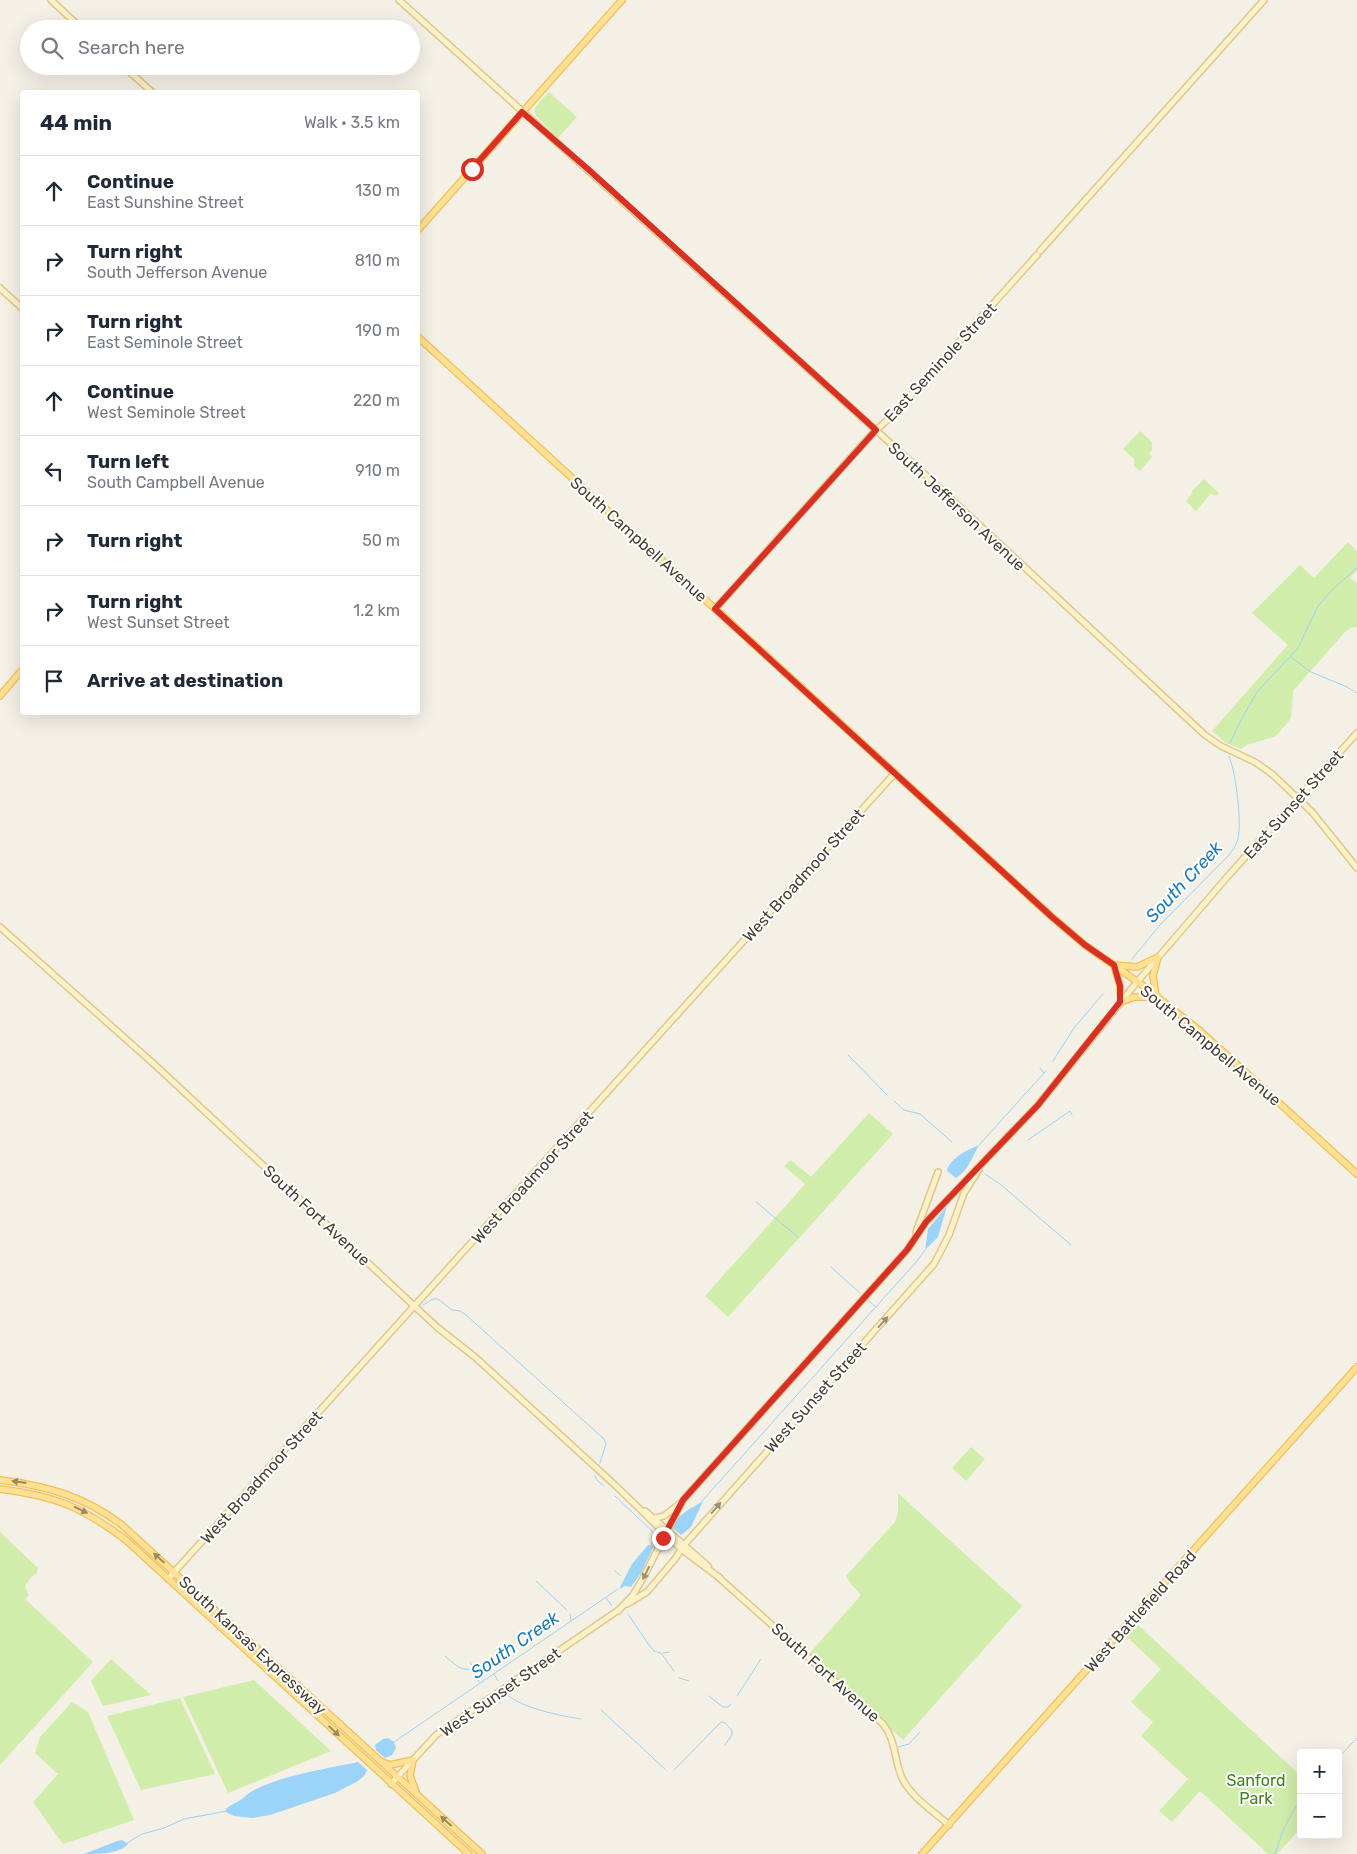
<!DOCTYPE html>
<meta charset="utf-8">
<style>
:root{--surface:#fff;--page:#f6f6f7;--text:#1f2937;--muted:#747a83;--line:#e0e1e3}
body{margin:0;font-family:Rubik,sans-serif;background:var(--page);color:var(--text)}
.controls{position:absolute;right:15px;bottom:15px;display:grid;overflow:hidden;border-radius:5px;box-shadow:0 5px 20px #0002}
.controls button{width:45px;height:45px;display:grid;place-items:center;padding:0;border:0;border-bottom:1px solid var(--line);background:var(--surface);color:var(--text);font:25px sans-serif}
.stop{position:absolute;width:15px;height:15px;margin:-11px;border:4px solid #d93025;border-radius:50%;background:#fff}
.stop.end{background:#d93025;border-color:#fff;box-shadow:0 1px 5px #0008}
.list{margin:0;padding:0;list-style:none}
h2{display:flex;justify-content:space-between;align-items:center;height:65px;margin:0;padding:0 20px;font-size:21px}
h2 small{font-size:16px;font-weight:400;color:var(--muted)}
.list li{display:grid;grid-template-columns:32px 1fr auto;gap:15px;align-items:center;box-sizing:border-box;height:70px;padding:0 20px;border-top:1px solid var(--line)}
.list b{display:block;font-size:19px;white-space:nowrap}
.list p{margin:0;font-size:16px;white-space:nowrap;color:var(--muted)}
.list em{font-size:16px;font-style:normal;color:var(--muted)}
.icon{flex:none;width:28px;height:28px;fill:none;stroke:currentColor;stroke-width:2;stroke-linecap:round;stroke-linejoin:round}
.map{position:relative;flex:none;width:1357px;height:1854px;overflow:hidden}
.search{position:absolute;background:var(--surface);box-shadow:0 5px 20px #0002;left:20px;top:20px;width:400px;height:55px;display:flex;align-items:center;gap:12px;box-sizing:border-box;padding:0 18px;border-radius:28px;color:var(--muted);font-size:19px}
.panel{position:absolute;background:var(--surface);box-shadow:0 5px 20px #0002;left:20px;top:90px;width:400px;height:625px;border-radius:5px}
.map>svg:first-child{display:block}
</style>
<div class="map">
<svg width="1357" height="1854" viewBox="0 0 1357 1854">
<rect width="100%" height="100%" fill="#f5f0e6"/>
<g fill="#d0edab">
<polygon points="549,92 577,117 558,138 537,117 534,112 536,106"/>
<polygon points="1140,431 1152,442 1152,450 1149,454 1152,457 1140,471 1134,466 1134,459 1123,449"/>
<polygon points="1204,479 1219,493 1215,496 1211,493 1196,511 1186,501 1192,493 1191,492"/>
<polygon points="1348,542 1357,551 1357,570 1350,578 1357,583 1357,627 1350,628 1345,632 1293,691 1291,717 1288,722 1276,736 1247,745 1241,749 1226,743 1212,731 1288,645 1252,613 1300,565 1314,578"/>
<polygon points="869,1113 893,1134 728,1317 705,1296 805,1184 784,1166 791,1160 811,1177"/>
<polygon points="971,1447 985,1459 966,1481 952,1468"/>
<polygon points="898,1493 1022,1606 903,1740 809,1654 861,1595 851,1584 846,1576 895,1522 898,1512"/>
<polygon points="0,1532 38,1568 37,1573 30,1578 25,1586 29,1595 25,1599 93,1662 0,1765"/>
<polygon points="1138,1625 1301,1776 1301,1828 1277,1854 1268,1854 1200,1791 1172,1822 1159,1811 1188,1779 1141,1736 1153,1722 1131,1702 1161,1669 1127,1637"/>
<polygon points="111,1659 151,1695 103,1706 91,1681"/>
<polygon points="254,1680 331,1751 228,1793 183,1697"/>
<polygon points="180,1698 215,1774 141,1790 107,1716"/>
<polygon points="72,1702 88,1712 134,1820 63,1844 33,1802 58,1774 35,1753 40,1737"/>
</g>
<g fill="#9cd3f8">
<path d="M979,1145c-6,11 -12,27 -23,33l-9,-7c3,-13 20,-21 32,-26z"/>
<polygon points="947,1206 938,1237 925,1250 928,1229"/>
<path d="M703,1501l-12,26 -10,8 -8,-7c4,-14 19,-20 30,-27z"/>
<polygon points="648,1545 654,1546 641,1573 631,1587 625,1586 619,1589 632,1564"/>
<polygon points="388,1738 394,1742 396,1748 392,1755 385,1758 376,1750 375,1745 383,1739"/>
<path d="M358,1762l9,8 -3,6 -6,5 -23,12 -65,22 -18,3 -18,-2 -8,-4v-3c4,-4 8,-5 13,-8 5,-3 9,-8 15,-11 30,-15 71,-21 104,-28z"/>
<path d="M122,1840l6,4c-8,10 -30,10 -44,10l33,-13z"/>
</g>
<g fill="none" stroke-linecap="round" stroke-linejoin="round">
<g stroke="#9cd3f8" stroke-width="1">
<polyline points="1291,657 1311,672 1347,687 1357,693"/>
<polyline points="1230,743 1241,720 1257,692 1298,648 1318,606 1332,590 1357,568"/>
<path d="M1132,959l28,-34 69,-70c3,-4 6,-8 8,-13 6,-16 -1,-69 -8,-86"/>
<polyline points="848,1055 887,1095"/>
<polyline points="1053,1061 1074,1028 1103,994"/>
<polyline points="1040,1068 1044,1073"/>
<polyline points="894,1101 904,1110 920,1114 952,1142"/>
<polyline points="1028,1140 1070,1111 1072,1115"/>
<polyline points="979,1145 1046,1071"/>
<polyline points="985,1174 1000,1184 1071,1245"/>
<polyline points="756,1202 798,1237"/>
<polyline points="831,1267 860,1293"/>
<polyline points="869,1301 876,1307"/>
<polyline points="423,1305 433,1299 438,1299 452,1310 460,1311 466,1315 604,1439 606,1444 600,1463"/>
<polyline points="595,1476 597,1480 604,1486"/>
<polyline points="615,1496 652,1531 654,1535 651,1546"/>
<polyline points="702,1501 917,1261 925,1250"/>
<polyline points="615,1571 621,1576"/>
<polyline points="536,1581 567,1610"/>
<polyline points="606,1598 612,1606"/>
<polyline points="570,1614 571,1620"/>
<polyline points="628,1614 649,1645 654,1651 661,1653 674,1671"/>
<polyline points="663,1653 669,1652"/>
<path d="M445,1656c9,7 16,17 28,12"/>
<polyline points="470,1662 475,1671"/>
<polyline points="494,1674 498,1681"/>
<polyline points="477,1676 479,1682"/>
<polyline points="679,1678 689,1681"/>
<polyline points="709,1696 723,1707 728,1707 731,1704"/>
<polyline points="737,1696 761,1659"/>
<path d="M500,1703l1,-4 6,-5c14,14 54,22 74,25"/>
<polyline points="601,1710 666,1770"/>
<polyline points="394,1742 618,1589"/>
<polyline points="898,1747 909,1744 920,1732"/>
<polyline points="1338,1758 1357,1738"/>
<polyline points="674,1770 721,1722 725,1723 732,1730 732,1735 725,1745"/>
<polyline points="127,1843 142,1834 164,1828 184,1819 227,1811"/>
<polyline points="1275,1854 1284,1828 1301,1798"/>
</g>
<g stroke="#ddc893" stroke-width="8">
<g id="secondary">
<polyline points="51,0 82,29"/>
<polyline points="399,0 919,469 1205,735 1221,746 1255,762 1272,774 1312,812 1357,868"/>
<polyline points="123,66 152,92"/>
<polyline points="1040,251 1264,0"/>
<polyline points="0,288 22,308"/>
<polyline points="715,609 872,434 895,413 1037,255"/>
<polyline points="0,927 155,1065 438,1328 475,1357 615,1485 681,1549 720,1578"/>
<polyline points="916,1232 938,1172"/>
<polyline points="645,1511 708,1566"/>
<polyline points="655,1518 664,1516 679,1504"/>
<path d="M717,1576l166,148c13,16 11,36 19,54 9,19 31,33 47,47"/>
<polyline points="168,1579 895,773"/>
<polyline points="627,1604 647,1592 675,1559 684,1545 934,1264 949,1235 964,1193 979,1170"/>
<polyline points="618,1611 633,1595 642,1580 683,1500 907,1250 926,1222 1038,1105 1137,982 1228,876 1357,733"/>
<polyline points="391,1784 436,1735 620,1609"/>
</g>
</g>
<g stroke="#f0c159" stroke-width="8">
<g id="primary">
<polyline points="418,230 622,0"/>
<polyline points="418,337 1052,917 1085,945 1142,985 1199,1030 1357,1174"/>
<polyline points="0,696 22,670"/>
<polygon points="1158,957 1153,976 1156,997 1134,997 1121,1002 1120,986 1114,965 1137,967"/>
<path d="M0,1480c47,6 84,16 122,45l360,329"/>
<path d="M0,1489c55,7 83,18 127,52l342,313"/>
<polyline points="382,1762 390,1765 413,1760 410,1776 416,1792"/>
<polyline points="922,1854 1357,1367"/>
</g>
</g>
<use href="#secondary" stroke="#fff1c6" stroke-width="5"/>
<use href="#primary" stroke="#ffe095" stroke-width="5.5"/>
</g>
<defs><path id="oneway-solid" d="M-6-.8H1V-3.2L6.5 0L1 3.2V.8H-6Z" transform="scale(1.25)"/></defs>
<g fill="#9b9076">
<use href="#oneway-solid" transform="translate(883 1322) rotate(-48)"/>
<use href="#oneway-solid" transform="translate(716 1508) rotate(-49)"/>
<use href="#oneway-solid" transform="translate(646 1573) rotate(116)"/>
</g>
<g fill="#9b8960">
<use href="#oneway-solid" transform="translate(19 1482) rotate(-172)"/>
<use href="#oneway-solid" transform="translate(81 1510) rotate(26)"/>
<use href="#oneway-solid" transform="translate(159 1558) rotate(-138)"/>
<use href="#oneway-solid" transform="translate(334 1731) rotate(43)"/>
<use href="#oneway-solid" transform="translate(446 1821) rotate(-138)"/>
</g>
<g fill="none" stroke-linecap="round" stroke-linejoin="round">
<polyline stroke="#d93025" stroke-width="6" points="472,169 522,112 589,170 876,430 715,609 1052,917 1085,945 1114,965 1120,986 1120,1002 1038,1105 926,1222 907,1250 683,1500 663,1538"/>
</g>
<g text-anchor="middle" stroke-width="4" stroke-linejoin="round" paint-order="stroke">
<g font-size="16" fill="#494135" stroke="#fff">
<text transform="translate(940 362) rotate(-47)" y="6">East Seminole Street</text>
<text transform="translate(957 506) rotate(43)" y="6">South Jefferson Avenue</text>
<text transform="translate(639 539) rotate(42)" y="6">South Campbell Avenue</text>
<text transform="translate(1293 804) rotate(-48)" y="6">East Sunset Street</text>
<text transform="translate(803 875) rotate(-48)" y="6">West Broadmoor Street</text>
<text transform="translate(1211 1045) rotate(40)" y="6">South Campbell Avenue</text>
<text transform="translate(532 1177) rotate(-48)" y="6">West Broadmoor Street</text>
<text transform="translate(317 1215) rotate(43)" y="6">South Fort Avenue</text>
<text transform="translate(815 1397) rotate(-48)" y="6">West Sunset Street</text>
<text transform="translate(261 1477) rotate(-48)" y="6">West Broadmoor Street</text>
<text transform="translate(1140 1611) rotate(-48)" y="6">West Battlefield Road</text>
<text transform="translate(253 1645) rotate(43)" y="6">South Kansas Expressway</text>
<text transform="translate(826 1672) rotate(42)" y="6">South Fort Avenue</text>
<text transform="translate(500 1692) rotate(-35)" y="6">West Sunset Street</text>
</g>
<g font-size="16" fill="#468121" stroke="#fff">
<text x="1256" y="1786">Sanford<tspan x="1256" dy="18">Park</tspan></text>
</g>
<g font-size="18" font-style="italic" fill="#217ab7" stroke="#fff">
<text transform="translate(1184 882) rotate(-47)" y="6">South Creek</text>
<text transform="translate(515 1645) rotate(-35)" y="6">South Creek</text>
</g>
</g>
</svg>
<div class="controls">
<button>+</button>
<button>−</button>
</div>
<div class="stop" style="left:472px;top:169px"></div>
<div class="stop end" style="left:663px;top:1538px"></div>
<div class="search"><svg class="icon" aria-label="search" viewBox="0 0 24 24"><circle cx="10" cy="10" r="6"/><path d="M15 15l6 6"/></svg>Search here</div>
<section class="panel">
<h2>44 min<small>Walk · 3.5 km</small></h2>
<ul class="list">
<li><svg class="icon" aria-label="ahead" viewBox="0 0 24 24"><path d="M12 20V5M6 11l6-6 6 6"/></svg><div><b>Continue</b><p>East Sunshine Street</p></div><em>130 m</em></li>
<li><svg class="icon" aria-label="right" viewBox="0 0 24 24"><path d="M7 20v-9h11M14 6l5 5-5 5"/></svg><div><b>Turn right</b><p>South Jefferson Avenue</p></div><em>810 m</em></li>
<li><svg class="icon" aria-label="right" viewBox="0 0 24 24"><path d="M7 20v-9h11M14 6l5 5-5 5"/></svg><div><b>Turn right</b><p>East Seminole Street</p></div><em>190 m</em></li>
<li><svg class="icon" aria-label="ahead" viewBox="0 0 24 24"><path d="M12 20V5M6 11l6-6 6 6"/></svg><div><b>Continue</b><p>West Seminole Street</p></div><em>220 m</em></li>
<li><svg class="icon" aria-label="left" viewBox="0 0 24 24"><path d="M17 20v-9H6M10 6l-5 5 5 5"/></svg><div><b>Turn left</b><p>South Campbell Avenue</p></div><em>910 m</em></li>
<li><svg class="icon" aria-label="right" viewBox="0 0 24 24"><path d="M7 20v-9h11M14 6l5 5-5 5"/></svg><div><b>Turn right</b></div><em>50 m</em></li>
<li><svg class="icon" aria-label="right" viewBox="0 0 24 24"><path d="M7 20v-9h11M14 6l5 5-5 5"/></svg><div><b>Turn right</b><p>West Sunset Street</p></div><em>1.2 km</em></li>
<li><svg class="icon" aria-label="arrive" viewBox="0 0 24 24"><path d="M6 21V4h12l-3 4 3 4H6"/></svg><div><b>Arrive at destination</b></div></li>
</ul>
</section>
</div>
